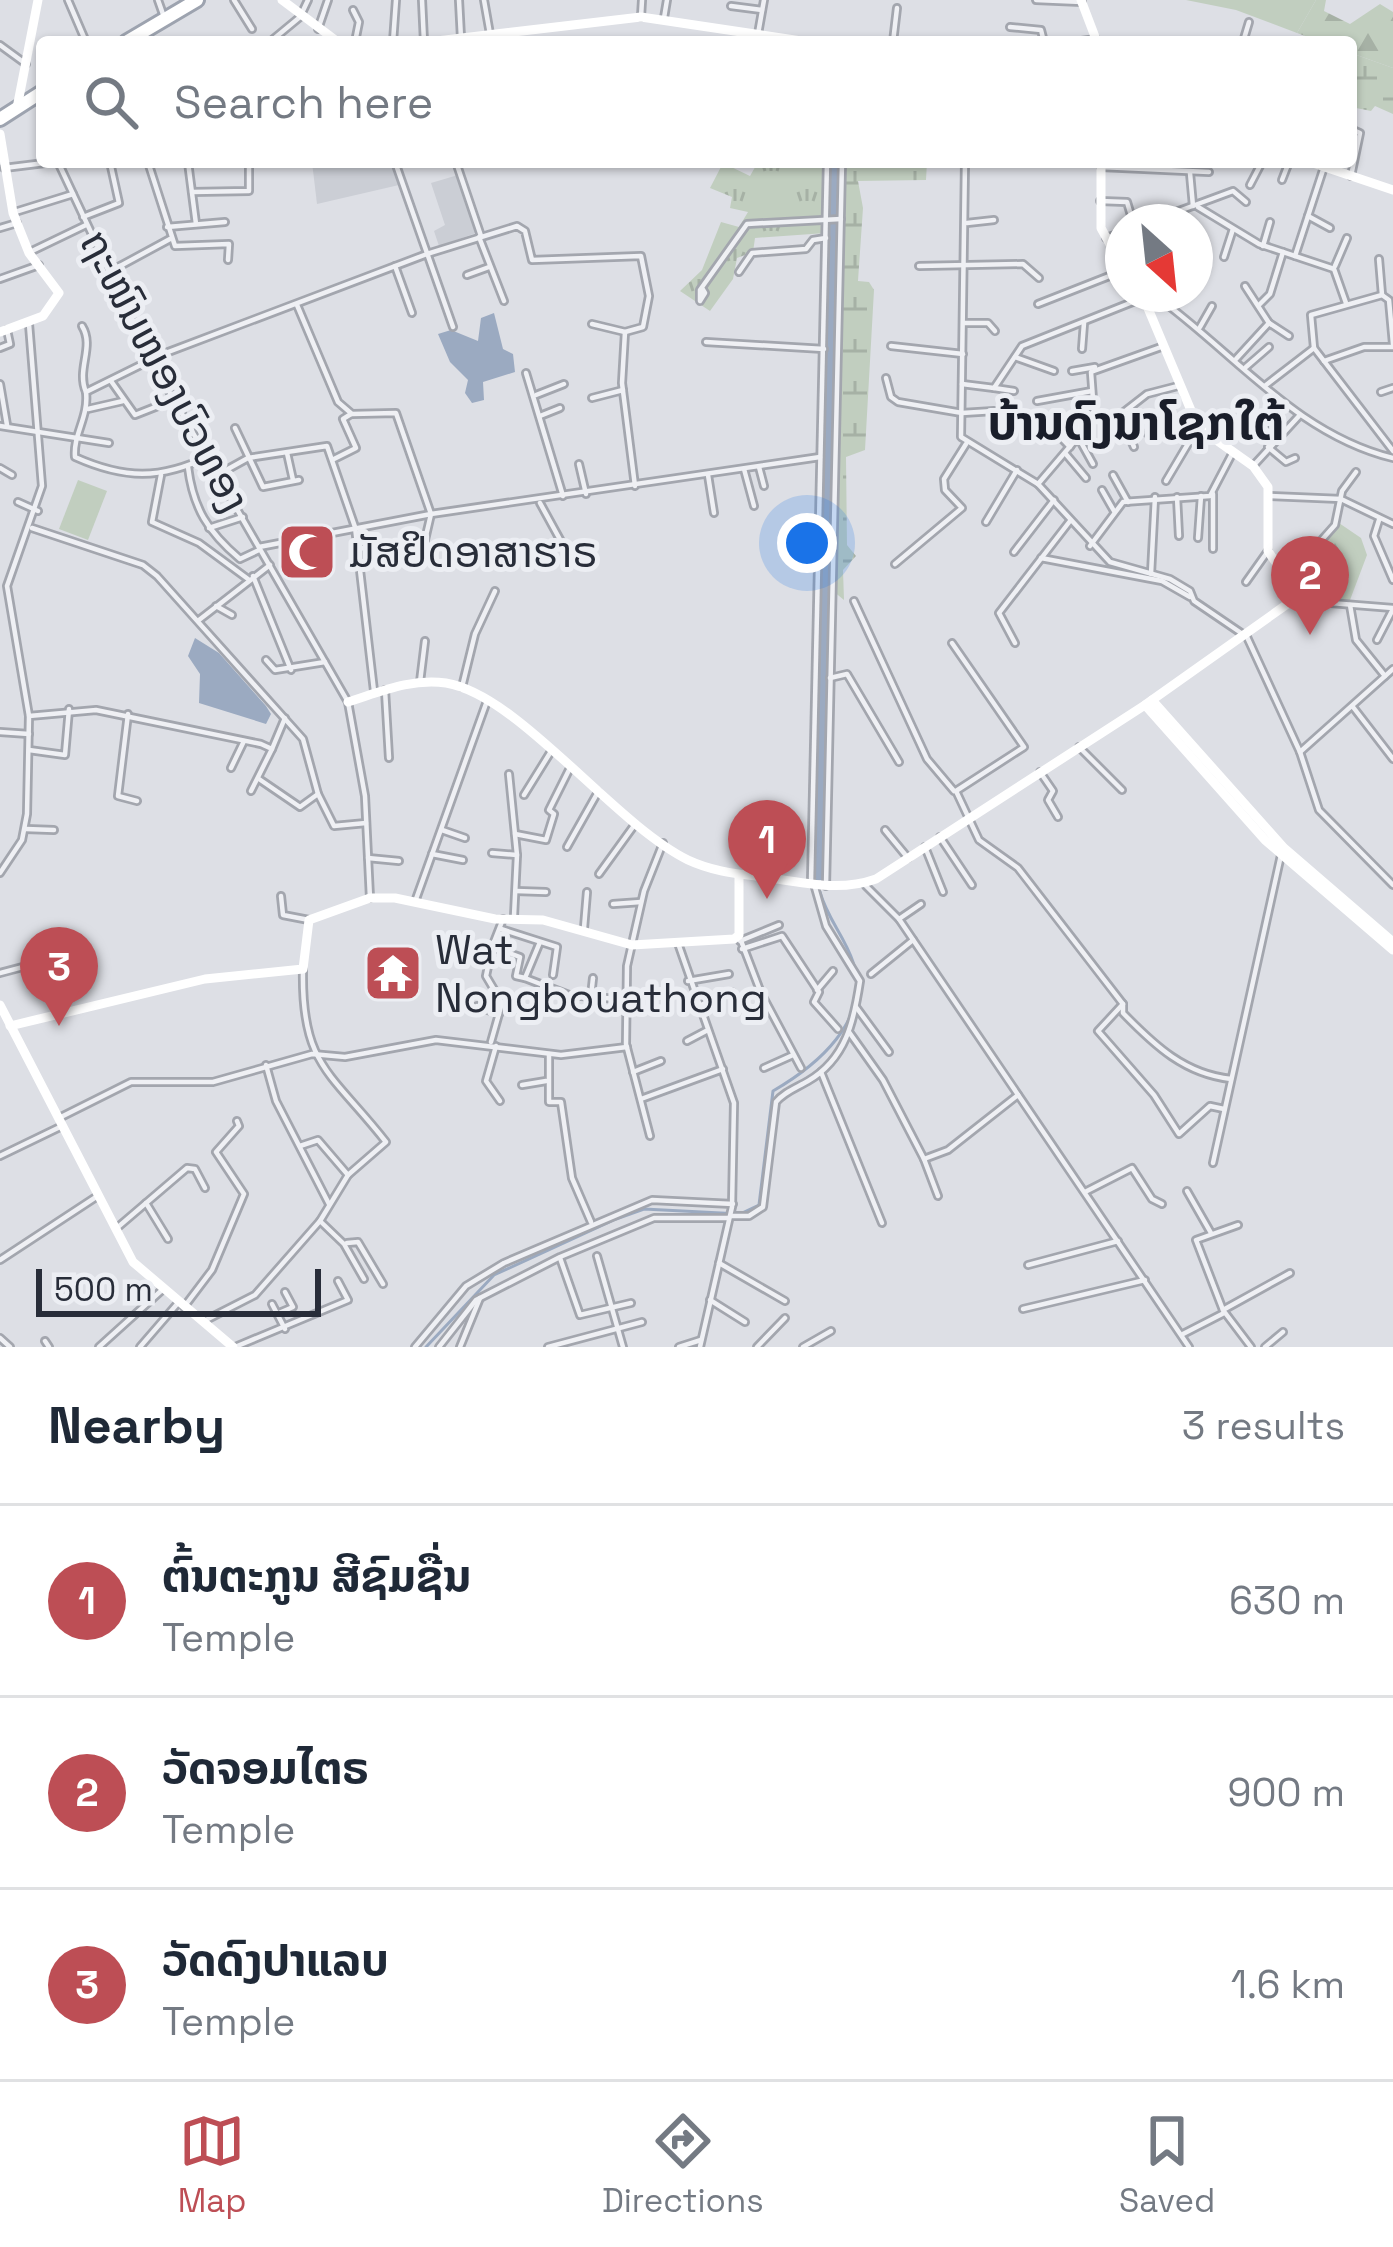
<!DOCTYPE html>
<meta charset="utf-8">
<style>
:root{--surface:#fff;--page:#f2f2f3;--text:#1f2937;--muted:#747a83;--line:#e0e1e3;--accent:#bd4e55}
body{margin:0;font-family:"Space Grotesk","Noto Sans Lao",sans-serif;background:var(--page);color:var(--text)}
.compass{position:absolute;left:1105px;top:204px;width:108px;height:108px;border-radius:50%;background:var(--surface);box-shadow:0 3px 9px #0004;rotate:153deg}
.scale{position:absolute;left:36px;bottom:30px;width:285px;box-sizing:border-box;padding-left:12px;border:6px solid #282d39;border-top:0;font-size:33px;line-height:42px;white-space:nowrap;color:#282d39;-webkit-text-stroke:9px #eceef3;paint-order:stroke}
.you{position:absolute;left:807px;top:543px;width:42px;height:42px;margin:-30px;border:9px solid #fff;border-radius:50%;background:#1a73e8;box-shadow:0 0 0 18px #1a73e833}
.badge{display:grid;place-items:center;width:78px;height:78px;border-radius:50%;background:var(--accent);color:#fff;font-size:39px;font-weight:700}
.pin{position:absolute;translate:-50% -99px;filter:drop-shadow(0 3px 6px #0008)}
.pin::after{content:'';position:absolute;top:63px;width:42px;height:36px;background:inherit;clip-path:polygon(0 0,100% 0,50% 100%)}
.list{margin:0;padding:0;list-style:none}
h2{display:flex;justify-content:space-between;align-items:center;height:156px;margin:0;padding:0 48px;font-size:51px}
h2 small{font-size:39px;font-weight:400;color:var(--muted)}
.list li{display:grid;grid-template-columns:78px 1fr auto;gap:36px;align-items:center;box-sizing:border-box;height:192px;padding:0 48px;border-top:3px solid var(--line)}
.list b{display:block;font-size:45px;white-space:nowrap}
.list p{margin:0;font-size:39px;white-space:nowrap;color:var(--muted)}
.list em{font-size:39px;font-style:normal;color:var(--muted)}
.icon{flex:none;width:66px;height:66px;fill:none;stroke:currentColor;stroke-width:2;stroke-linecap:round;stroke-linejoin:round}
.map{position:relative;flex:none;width:1393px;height:1347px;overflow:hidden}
.search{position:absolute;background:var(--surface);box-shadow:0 3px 9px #0004;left:36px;right:36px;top:36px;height:132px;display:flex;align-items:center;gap:30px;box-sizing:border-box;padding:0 42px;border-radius:12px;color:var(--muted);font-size:45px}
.sheet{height:732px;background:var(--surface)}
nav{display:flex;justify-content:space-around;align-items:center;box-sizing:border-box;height:168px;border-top:3px solid var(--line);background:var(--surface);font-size:33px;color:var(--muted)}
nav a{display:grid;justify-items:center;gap:6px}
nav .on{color:var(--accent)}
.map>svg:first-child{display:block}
</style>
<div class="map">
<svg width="1393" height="1347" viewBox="0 0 1393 1347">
<defs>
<pattern id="forest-firs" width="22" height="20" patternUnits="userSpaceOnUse" patternTransform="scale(3)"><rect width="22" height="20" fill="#c1cebf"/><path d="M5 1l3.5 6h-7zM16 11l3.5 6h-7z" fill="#a6b1a5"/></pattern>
<pattern id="wetland-marsh" width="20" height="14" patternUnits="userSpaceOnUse" patternTransform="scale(3)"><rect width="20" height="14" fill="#c1cebf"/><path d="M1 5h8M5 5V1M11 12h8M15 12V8" fill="none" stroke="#a6b1a5"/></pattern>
<pattern id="park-tufts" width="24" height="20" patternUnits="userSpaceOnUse" patternTransform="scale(3)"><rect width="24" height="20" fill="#c1cebf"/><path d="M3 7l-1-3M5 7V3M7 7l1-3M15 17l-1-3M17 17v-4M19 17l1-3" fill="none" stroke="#a6b1a5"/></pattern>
</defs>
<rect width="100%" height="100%" fill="#dddfe5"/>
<g fill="#cbced5">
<polygon points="312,162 393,162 399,185 317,204"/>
<polygon points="458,175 476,233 439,246 434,231 445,225 431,183"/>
</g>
<g fill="#c1cebf">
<polygon points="1186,0 1316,0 1297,33 1236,10"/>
<polygon points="78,480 107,491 88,540 59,529"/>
</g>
<g fill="url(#forest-firs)">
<polygon points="1316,0 1326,0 1324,11 1350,24 1380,4 1393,12 1393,68 1351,53 1351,42 1321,42 1297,33"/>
<polygon points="1339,523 1361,538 1367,555 1350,600 1339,600 1349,578 1322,572 1326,549 1304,578 1291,579"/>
</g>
<g fill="url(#wetland-marsh)">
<polygon points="1351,53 1393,68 1393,114 1375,106 1371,111 1351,107"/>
<polygon points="844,162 927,162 926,180 858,181 863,208 858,281 869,282 874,290 865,450 846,457 847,545 856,556 843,570 844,600 833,591"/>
</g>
<polygon fill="url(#park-tufts)" points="758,162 823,163 826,233 755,238 753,252 737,258 733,279 710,311 680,291 702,270 721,222 739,227 748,212 730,208 732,197 710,188 723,163 750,176"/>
<g fill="#9baac1">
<polygon points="830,162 838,162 838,226 822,880 814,881"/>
<polygon points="494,313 503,349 513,354 515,372 483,382 484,400 472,403 465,393 468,380 450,362 438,334 451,330 478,341 481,318"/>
<polygon points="195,638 219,653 266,706 271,714 266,724 199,703 200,674 188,656"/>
</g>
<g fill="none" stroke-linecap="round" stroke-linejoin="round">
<path stroke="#9baac1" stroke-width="3" d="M426,1347l68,-72 122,-56 28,-10 96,5 19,-9 14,-114c43,-25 99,-70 80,-129 -8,-25 -26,-44 -33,-70"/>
<g stroke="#a3a6ae" stroke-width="10">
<g id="street">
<polyline points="68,0 86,42"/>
<polyline points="158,0 164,17"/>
<polyline points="234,0 252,29"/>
<polyline points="422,0 424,42"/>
<polyline points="459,0 461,38"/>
<polyline points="484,0 490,34"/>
<polyline points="1036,0 1082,2"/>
<polyline points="731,6 762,10"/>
<polyline points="353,10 359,22 355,42"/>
<polyline points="641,17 642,0"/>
<polyline points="664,18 667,0"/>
<polyline points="1010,27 1041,30 1044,42"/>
<polyline points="318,29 328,0"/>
<polyline points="758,34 764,0"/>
<polyline points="271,41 300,17 308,0"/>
<polyline points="393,42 396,0"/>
<polyline points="893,42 897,8"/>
<polyline points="1074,42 1096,39"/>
<polyline points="1243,42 1249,22"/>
<polyline points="0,45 26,64"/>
<polyline points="1351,129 1360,133 1351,176"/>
<polyline points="58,162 151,360 348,702 365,796 370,898"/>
<polyline points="148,162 175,246 229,244 228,260"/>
<polyline points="188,162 196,224"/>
<polyline points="395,162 453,327"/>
<polyline points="456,162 481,236"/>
<polyline points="965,162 961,437 1038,484 1110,562 1170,579 1190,591 1194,601 1247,637 1300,752 1319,810 1393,885"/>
<polyline points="1007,162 1008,162"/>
<polyline points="1101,167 1209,172"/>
<polyline points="4,168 53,162"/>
<polyline points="1190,173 1193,206"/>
<polyline points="1282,180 1289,162"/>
<polyline points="1250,185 1262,162"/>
<polyline points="192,192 249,191 249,162"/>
<polyline points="1100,201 1127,202 1133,222"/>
<polyline points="1198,207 1259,244 1334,269 1346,303"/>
<polyline points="15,212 73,194"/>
<polyline points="1308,216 1330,228"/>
<polyline points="83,217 119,203 110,162"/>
<polyline points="1149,222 1233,191 1246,202"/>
<polyline points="967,223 994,220"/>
<polyline points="167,227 225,222"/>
<polyline points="0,228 17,223"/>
<polyline points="479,237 504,301"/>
<polyline points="1106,238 1123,232"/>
<polyline points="1263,246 1270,222"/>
<polyline points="32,251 86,225"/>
<polyline points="1295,256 1323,170"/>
<polyline points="1224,257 1233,229"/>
<polyline points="1379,259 1382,295"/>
<polyline points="395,266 412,313"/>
<polyline points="919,266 1023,264 1039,278"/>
<polyline points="1335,266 1347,238"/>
<polyline points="109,272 170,239"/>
<polyline points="739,272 752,253 806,249 813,240 826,238"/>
<polyline points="467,275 489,267"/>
<polyline points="0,279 39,265"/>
<polyline points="702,288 705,293 700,301 700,290 747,224 841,219"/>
<path d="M1153,294c80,57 142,140 240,164"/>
<polyline points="1038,304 1122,271"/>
<polyline points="297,305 338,402 352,414 396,413 431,514 422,553"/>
<polyline points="1259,305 1270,294 1283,252"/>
<polyline points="965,323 988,323 995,331"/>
<polyline points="1269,323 1289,336"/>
<path d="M82,326c13,21 -6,43 4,66"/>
<polyline points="1200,327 1212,306"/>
<polyline points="625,332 622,383 635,486"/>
<polyline points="706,342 824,349"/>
<polyline points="1393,344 1389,300 1382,295 1311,315 1314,348 1393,451"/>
<polyline points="891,346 963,354"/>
<polyline points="0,348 10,344 7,330"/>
<polyline points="1082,349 1084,323"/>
<polyline points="1015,357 1054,371"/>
<polyline points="1236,359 1269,323 1245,286"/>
<polyline points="1324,361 1364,347 1393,347"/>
<polyline points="1246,367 1269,347"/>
<polyline points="1072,371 1095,367"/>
<polyline points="526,373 563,496"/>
<polyline points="886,378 891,397 898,402 962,413 994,411"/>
<polyline points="111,381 135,415 173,400"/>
<polyline points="0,384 7,425"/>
<polyline points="962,384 994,388 1022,346 1140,299"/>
<polyline points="1266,385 1314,348"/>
<polyline points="994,388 1014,391"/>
<polyline points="1381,392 1393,388"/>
<polyline points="536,395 564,384"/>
<polyline points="592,398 623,390"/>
<polyline points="1037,401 1092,391"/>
<polyline points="88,409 123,401"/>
<polyline points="540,416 560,408"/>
<polyline points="1091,417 1120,415"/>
<polyline points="1254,422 1278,437"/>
<polyline points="0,426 109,443"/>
<polyline points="1024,426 1046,422 1070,447"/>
<polyline points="235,428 263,487 299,480"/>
<polyline points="1147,433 1192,414"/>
<polyline points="1078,437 1093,464"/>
<polyline points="1134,447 1120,415 1147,394 1178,386"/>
<polyline points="1268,447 1286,462 1295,458"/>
<polyline points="287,453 293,480"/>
<polyline points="1065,453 1086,478"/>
<path d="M209,456c-48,24 -85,23 -134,1 -2,-23 14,-40 11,-65l77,-38 264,-100 90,-28 8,5 7,29 109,-4 8,40 -6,31 -18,5 -33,-8"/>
<polyline points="334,459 356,448 343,419 351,414"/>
<polyline points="579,464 586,494"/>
<polyline points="1254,465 1299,416"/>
<path d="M188,467c5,41 20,65 52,92l19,-9"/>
<polyline points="759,467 764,486"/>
<polyline points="0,468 12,475"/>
<polyline points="744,469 754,506"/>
<polyline points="219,474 248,458 327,446 355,527 374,691"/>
<polyline points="161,475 152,522 199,543 248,579"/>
<polyline points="708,475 714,513"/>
<polyline points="1113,475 1128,502"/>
<polyline points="1166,481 1198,427"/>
<polyline points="1038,484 1078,437 1080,423 1094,413 1091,372 1161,347"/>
<polyline points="1102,490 1114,511"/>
<polyline points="1213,494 1213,549"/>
<polyline points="1270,496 1341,499 1393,524"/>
<polyline points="1177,497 1179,536"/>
<polyline points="18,502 38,511"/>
<polyline points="540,503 563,545"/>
<polyline points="1379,520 1374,536 1393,580"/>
<polyline points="986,522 1017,470"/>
<polyline points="32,528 143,565 157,576 303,739 318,794 334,826 366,823"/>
<polyline points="209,528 243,517"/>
<polyline points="1198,538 1201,496"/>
<polyline points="1090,546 1123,502 1210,496 1232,454"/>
<polyline points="259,547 431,514 820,457"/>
<polyline points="358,549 388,544"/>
<polyline points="1014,552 1054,500"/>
<polyline points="1041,558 1162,581 1190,597"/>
<polyline points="895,564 962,508 945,490 944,479 966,444"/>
<polyline points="1151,574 1155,497"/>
<polyline points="253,576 291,670"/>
<polyline points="1287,579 1335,525 1342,491 1356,472"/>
<polyline points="1246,582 1268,551"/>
<polyline points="1293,600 1393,608"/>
<polyline points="854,601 927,759 954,791"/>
<polyline points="1350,605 1356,640 1385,676"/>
<polyline points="216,606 232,615"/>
<polyline points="199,620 270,565"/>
<polyline points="1377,640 1393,609"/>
<path d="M952,643l72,104 -68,44 23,49 39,28 105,136v9c32,33 62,61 108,66"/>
<polyline points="1015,643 999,613 1070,521"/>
<polyline points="266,660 275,670 325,662"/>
<polyline points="830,678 847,674 899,762"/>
<polyline points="420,682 425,641"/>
<polyline points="462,687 475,634 495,591"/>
<polyline points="385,690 389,758"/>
<polyline points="1353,707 1393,759"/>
<polyline points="128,714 118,796 137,801"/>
<polyline points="29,716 96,710 261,744 272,749 251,791"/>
<polyline points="0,732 29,734"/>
<polyline points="1079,747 1122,790"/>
<polyline points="272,749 285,718"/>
<polyline points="29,750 65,755 69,709"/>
<polyline points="1300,752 1393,669"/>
<polyline points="231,768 244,741"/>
<polyline points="1040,772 1053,791 1048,800 1058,817"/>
<polyline points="509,774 517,855 514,916"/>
<polyline points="259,779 300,807 318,794"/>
<polyline points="524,795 550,753"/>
<polyline points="26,829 54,830"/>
<polyline points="442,830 465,838"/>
<polyline points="885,830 908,858"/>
<polyline points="515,834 546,840 554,814 549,810 569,770"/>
<polyline points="940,837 972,885"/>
<polyline points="567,847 598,792"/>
<polyline points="925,847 943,892"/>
<polyline points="492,853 517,855"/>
<polyline points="432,854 463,860"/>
<polyline points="368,858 399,861"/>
<polyline points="0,873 22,840 27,814 29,716 7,586 42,486 29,324"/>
<polyline points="599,874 633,827"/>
<polyline points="811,882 827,162"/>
<polyline points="826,886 842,162"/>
<polyline points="866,886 899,919 1189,1347"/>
<polyline points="516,891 546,892"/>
<polyline points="281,896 283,915 309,920"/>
<polyline points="416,899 487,701"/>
<polyline points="613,904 641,902"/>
<polyline points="503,919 492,947 520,957 516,976 525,978"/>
<polyline points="899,919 921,904"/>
<polyline points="584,928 587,892"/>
<polyline points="501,929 557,947 553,975"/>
<polyline points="740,938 761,993 801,1068"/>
<polyline points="740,941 779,925"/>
<polyline points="540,942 525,978 569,995 629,1000"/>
<polyline points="679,946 734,1103 732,1207 700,1347"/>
<polyline points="742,949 782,936 819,992 814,1002 838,1029"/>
<polyline points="32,965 40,990"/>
<polyline points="0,973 53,959"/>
<polyline points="871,974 913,940"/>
<polyline points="688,981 729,974"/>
<polyline points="817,990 833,971"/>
<polyline points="591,996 593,978"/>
<polyline points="1123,1004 1098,1031 1154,1095 1179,1134 1210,1106 1224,1109"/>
<polyline points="477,1006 499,1014"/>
<polyline points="696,1007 732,992"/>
<polyline points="856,1007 889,1052"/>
<polyline points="849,1032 883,1080 924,1159"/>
<polyline points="687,1041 706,1031"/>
<polyline points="491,1042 502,1003 486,976 492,947"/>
<polyline points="496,1046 486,1081 500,1101"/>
<polyline points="549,1054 549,1102 561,1102 572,1178 591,1222"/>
<polyline points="266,1065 276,1101 329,1204"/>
<polyline points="764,1068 793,1055"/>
<polyline points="633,1072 661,1061"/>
<polyline points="821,1072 882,1223"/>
<polyline points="522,1085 546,1081"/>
<polyline points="641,1099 723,1069"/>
<polyline points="61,1117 131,1082 213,1082 312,1054 345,1057 436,1040 561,1055 627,1047"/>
<polyline points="650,1136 626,1044 627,966 644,891 663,843"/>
<polyline points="300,1146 318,1140 348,1175"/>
<polyline points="0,1156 60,1127"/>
<polyline points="1213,1163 1281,855"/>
<polyline points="1187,1191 1211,1233"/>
<polyline points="1085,1192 1132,1168 1152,1199 1162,1204"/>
<polyline points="938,1196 924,1159 948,1150 1018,1095"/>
<polyline points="146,1203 168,1239"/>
<path d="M731,1216h18l14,-9 13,-105c8,-10 20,-14 32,-21 38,-22 46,-60 52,-100l-34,-55 -12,-42"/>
<polyline points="320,1221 344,1244 364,1279"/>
<polyline points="1238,1225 1196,1240 1223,1310 1251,1347"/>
<polyline points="118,1227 187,1168 195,1169 205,1188"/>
<polyline points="347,1243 358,1242 383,1284"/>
<polyline points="597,1256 623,1347"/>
<polyline points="560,1258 580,1315 631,1303"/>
<polyline points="0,1260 96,1197"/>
<polyline points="719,1263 785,1301"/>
<polyline points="1028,1265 1118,1241"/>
<polyline points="710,1300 745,1322"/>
<polyline points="272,1304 285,1329"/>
<polyline points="184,1307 212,1270 244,1194 216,1152 239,1126 237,1121"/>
<polyline points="1023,1309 1145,1280"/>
<polyline points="1223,1310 1290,1273"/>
<polyline points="279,1313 293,1307 285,1292"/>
<path d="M204,1321l51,-26 65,-74 28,-46 38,-33c-54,-69 -85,-76 -83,-172"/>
<polyline points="1183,1334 1224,1313"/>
<polyline points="0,1338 10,1347"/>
<polyline points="45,1341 49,1347"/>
<polyline points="99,1347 162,1290"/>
<polyline points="140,1347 178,1303"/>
<polyline points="235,1347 348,1300 338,1281"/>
<polyline points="415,1347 466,1286 504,1263 652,1200 733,1204"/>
<polyline points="439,1347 476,1300 560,1257 654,1218 728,1218"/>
<polyline points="460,1347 480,1298"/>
<polyline points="548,1347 642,1322"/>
<polyline points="679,1347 701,1340"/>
<polyline points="757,1347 785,1318"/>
<polyline points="803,1347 831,1331"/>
<polyline points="1265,1347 1283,1332"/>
</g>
</g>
<g stroke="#9da3af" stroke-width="18">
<g id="primary">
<polyline points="126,42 197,0"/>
<polyline points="0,119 42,92"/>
</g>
</g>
<use href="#street" stroke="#eff0f4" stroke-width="4.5"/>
<g stroke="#fff" stroke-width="9">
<polyline points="282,0 338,42"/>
<polyline points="1081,0 1097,42"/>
<polyline points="428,42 641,17 808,42"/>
<polyline points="17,108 38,0"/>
<polyline points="0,134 13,213 29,253 59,293 43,316 0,332"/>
<polyline points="1101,162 1101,228 1123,268"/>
<polyline points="1310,162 1393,190"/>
<polyline points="1152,700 1284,848 1393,942"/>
<path d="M348,702c32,-10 63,-24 98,-19 73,12 167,140 242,177 30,14 58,14 89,19 34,5 65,12 99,0l269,-174 148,-105 -6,-21 -19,-28v-64l-15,-21 -55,-39 -56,-133"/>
<polyline points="1145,705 1265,840 1393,950"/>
<polyline points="0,1005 133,1262 233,1347"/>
<polyline points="10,1026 205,979 303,969 309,920 370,898 395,898 495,919 543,920 632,945 734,939 739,935 739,877"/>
</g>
<use href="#primary" stroke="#fff" stroke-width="12"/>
</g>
<defs>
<g id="mosque-square" transform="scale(3)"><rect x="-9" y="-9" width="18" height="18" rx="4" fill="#bd4e55" stroke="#eceef3"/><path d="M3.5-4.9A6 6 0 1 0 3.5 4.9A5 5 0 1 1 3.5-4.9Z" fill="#fff"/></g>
<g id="temple-square" transform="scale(3)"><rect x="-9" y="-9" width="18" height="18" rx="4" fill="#bd4e55" stroke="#eceef3"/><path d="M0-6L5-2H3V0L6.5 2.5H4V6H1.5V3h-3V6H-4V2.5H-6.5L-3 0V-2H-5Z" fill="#fff"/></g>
</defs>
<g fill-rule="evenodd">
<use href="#mosque-square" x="307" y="552"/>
<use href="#temple-square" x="393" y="973"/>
</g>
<g text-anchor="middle" stroke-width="10" stroke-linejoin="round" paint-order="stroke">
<g font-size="42" fill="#282d39" stroke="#eceef3">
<text transform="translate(165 371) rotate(62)" y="15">ຖະໜົນໜອງບົວທອງ</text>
</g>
<g font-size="42" fill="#282d39" stroke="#eceef3" text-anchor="start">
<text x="349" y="567">ມັສຢິດອາສາຮາຣ</text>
<text x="435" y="964">Wat<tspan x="435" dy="48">Nongbouathong</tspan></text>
</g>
<g font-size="48" font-weight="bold" fill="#1a1e2a" stroke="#eceef3">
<text x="1136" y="440">ບ້ານດົງນາໂຊກໃຕ້</text>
</g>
</g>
</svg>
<svg class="compass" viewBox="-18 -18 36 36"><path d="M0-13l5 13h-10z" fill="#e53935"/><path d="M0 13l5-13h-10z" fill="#747a83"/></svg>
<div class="scale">500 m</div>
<div class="you"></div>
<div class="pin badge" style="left:767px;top:899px">1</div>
<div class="pin badge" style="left:1310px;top:635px">2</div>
<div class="pin badge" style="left:59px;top:1026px">3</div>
<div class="search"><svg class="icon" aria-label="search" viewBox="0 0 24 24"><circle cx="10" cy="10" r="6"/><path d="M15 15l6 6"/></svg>Search here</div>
</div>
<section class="sheet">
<h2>Nearby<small>3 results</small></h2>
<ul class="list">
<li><span class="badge">1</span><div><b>ຕົ້ນຕະກູນ ສີຊົມຊື່ນ</b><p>Temple</p></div><em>630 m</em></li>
<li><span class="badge">2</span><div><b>ວັດຈອມໄຕຣ</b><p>Temple</p></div><em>900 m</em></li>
<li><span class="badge">3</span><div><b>ວັດດົງປາແລບ</b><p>Temple</p></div><em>1.6 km</em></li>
</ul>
</section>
<nav>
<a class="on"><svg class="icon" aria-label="map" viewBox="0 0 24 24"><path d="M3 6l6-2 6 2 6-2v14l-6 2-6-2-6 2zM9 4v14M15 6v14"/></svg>Map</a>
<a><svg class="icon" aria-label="directions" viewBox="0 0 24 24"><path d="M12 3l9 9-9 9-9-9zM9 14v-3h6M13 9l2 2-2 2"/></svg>Directions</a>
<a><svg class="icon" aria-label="saved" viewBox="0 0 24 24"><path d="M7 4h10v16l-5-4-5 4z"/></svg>Saved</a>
</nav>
